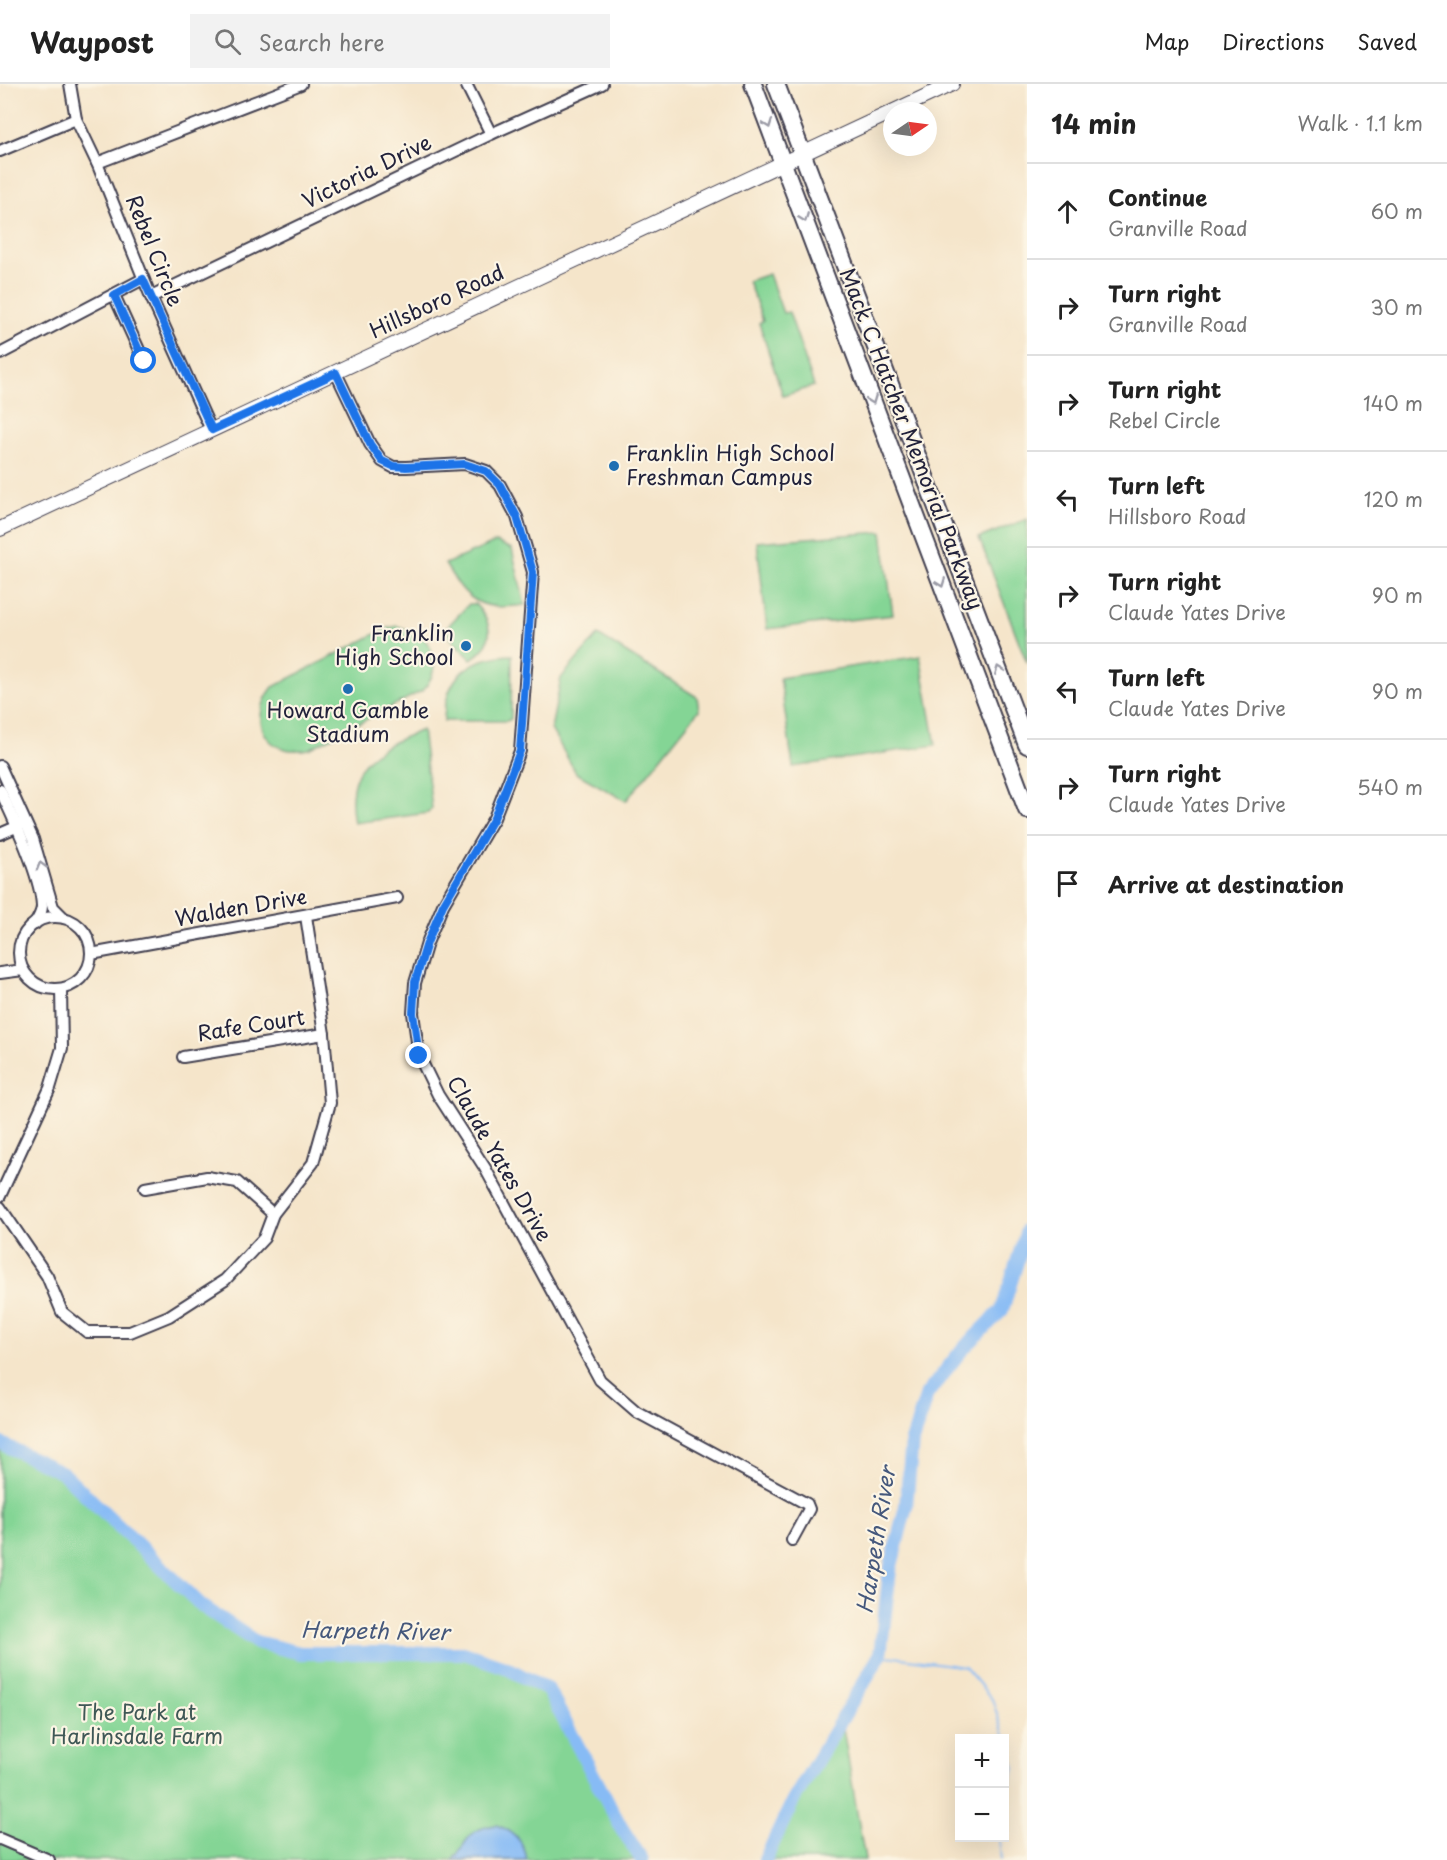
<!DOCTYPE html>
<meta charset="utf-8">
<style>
:root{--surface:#fff;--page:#f2f2f2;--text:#222;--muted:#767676;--line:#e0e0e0}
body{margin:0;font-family:"Playpen Sans",sans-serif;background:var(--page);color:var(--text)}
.controls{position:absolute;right:18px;bottom:18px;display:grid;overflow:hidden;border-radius:0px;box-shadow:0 6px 24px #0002}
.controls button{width:54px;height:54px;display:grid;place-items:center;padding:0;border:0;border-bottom:2px solid var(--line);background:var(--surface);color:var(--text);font:30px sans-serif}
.compass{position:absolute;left:883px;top:18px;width:54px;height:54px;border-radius:50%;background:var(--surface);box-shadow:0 6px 24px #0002;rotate:77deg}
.stop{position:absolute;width:18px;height:18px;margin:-14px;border:4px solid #1a73e8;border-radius:50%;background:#fff}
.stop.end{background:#1a73e8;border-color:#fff;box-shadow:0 2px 6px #0008}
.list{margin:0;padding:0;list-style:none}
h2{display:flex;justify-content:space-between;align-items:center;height:78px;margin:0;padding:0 24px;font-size:26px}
h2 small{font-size:20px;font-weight:400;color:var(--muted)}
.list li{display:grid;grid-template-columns:39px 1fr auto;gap:18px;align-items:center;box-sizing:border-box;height:96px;padding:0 24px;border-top:2px solid var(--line)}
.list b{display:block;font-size:22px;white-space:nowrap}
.list p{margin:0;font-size:20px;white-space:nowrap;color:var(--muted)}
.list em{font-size:20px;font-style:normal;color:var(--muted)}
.icon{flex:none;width:33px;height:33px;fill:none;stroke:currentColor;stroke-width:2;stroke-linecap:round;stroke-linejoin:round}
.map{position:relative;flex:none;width:1027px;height:1776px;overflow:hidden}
header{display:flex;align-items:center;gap:36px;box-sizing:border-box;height:84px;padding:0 30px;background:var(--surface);border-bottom:2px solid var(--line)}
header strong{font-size:28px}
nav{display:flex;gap:33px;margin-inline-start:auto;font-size:21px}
.search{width:420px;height:54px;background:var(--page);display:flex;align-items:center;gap:15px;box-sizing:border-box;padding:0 21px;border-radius:0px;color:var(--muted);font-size:22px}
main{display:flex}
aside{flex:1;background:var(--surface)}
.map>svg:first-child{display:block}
</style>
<header>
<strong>Waypost</strong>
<div class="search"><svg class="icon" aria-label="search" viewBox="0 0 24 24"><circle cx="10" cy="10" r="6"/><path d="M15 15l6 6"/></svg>Search here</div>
<nav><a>Map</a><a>Directions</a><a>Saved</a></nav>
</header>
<main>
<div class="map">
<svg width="1027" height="1776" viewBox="0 0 1027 1776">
<rect width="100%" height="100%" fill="#fcf5e5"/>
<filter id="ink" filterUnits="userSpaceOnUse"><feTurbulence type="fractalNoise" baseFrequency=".0167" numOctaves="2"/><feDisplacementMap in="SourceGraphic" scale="12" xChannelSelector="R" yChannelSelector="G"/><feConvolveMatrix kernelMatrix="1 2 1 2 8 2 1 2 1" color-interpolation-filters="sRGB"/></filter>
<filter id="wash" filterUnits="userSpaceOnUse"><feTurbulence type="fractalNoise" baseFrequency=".008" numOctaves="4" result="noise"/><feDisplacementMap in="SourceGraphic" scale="24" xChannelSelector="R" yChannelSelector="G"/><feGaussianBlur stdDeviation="1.35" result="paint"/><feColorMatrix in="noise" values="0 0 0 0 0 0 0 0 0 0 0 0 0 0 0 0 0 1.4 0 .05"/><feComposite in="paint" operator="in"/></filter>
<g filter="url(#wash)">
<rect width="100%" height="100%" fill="#f5e5ca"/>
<g fill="#84d595" stroke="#537c68" stroke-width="1.5">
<polygon points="769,190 783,229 789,228 814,302 783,312 759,239 763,237 748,197"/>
<polygon points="1027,435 1027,579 979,454"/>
<polygon points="882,448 893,531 767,545 757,458"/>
<path d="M496,458l16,7 13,56c-46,6 -57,-3 -80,-41z"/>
<path d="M469,520h6c19,20 20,40 -4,55l-22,-22 -2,-10z"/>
<path d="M397,542l23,8c18,18 19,39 2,57l-113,58c-44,9 -62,-29 -36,-62l112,-58z"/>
<polygon points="598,551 697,613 699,626 626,717 576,689 551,645 561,594"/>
<path d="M512,571l-1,64 -4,2h-63c1,-45 25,-64 68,-66z"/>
<polygon points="920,572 936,661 793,683 780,594"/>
<path d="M422,646l10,78 -4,5 -74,10c-11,-58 20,-74 68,-93z"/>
<polygon points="0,1359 63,1389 202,1522 256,1558 300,1569 464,1569 505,1583 548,1606 621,1743 642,1776 0,1776"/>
<polygon points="842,1638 865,1776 765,1776 793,1717"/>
</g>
<path fill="#87bbf5" stroke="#546e98" stroke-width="1.5" d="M496,1741c18,6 28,16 31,35h-74c16,-20 14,-31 43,-35z"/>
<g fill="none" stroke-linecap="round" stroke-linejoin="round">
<g stroke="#87bbf5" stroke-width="2">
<polyline points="880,1571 965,1583 992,1615 1015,1684 1004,1714"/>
<polyline points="999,1754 1001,1776"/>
</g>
<g stroke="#87bbf5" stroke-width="14">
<polyline points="0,1359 63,1389 202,1522 256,1558 300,1569 464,1569 505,1583 548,1606 621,1743 642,1776"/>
<polyline points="765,1776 793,1717 880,1571 890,1486 906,1422 912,1357 927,1310 961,1267 1002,1226 1027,1146"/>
</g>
</g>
</g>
<g filter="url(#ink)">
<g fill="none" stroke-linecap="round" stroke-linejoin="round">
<g stroke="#423f50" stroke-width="14">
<g id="minor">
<polyline points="70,0 76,35 97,79 151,213 211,346"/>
<polyline points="466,0 491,50"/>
<polyline points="0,67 76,35"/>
<polyline points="97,79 301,0"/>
<polyline points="114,211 144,277"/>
<polyline points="151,213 491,50 602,0"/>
<polyline points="0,270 143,195"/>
<polyline points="336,289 370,360 382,377 393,383 406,383 465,380 486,387 500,401 517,433 533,488 520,667 494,734 443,821 427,859 415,899 413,929 419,972 438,1011 485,1084 600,1296 637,1328 807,1420 809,1425 792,1456"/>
<polyline points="0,682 33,755 53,823 64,834"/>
<path d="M0,706c13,27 41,86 42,116 0,7 -4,12 -7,18"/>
<polyline points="0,750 23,740"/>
<circle cx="55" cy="869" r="36"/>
<polyline points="91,870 397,814"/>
<polyline points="0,889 23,886"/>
<polyline points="183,973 324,950"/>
<polyline points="145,1104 207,1093 237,1098 273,1130"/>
<polyline points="0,1112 50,1004 62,964 61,905"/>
<polyline points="0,1123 47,1192 62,1228 87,1248 130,1248 169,1232 225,1196 264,1154 273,1130 313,1079 330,1019 324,950 306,832"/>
<polyline points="0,1755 49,1776"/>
</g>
</g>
<g stroke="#423f50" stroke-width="16">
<g id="major">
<polyline points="894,27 952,0"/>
<polyline points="0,445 892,28"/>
</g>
</g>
<g stroke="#423f50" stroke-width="20">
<g id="highway">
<polyline points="753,0 1027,726"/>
<polyline points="776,0 1027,661"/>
</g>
</g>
<use href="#minor" stroke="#fff" stroke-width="10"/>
<use href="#major" stroke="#fff" stroke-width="14"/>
<use href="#highway" stroke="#fff" stroke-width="16"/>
</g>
<defs><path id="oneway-chevron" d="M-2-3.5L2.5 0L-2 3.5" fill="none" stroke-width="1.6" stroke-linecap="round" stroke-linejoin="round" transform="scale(1.5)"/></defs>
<g stroke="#9c9ca7">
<use href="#oneway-chevron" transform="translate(768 40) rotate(70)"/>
<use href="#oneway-chevron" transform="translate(804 134) rotate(69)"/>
<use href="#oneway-chevron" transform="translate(872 316) rotate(69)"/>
<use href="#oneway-chevron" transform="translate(941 499) rotate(69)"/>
<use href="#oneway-chevron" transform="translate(999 586) rotate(-111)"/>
<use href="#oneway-chevron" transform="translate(41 782) rotate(-106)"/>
</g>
</g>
<g fill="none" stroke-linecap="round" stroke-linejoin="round" filter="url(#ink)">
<polyline stroke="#1a73e8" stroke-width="8" points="144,277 114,211 143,195 212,346 336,289 370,360 382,377 393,382 406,383 465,380 486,387 500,401 517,433 533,488 520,667 494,734 443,821 427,859 415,898 413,929 419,972"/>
</g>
<g fill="#1f6fb2" stroke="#fcf5e5" stroke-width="2">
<circle cx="614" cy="382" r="6"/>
<circle cx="466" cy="562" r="6"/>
<circle cx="348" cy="605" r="6"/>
</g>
<g text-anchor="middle" stroke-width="4.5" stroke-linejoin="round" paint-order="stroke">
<g font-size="21" fill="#22223b" stroke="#fcf5e5">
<text transform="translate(367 88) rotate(-26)" y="7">Victoria Drive</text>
<text transform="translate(154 167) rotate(68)" y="7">Rebel Circle</text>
<text transform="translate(437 218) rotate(-25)" y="7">Hillsboro Road</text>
<text transform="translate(911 355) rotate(69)" y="7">Mack C Hatcher Memorial Parkway</text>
<text transform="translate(241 824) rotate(-10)" y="7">Walden Drive</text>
<text transform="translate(251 942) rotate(-9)" y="7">Rafe Court</text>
<text transform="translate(499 1075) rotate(60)" y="7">Claude Yates Drive</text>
</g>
<g font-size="21" fill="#22223b" stroke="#fcf5e5" text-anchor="start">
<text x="626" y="377">Franklin High School<tspan x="626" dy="24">Freshman Campus</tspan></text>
<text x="454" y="557" text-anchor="end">Franklin<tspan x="454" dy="24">High School</tspan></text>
<text x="348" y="634" text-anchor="middle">Howard Gamble<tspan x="348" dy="24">Stadium</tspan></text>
</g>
<g font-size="21" fill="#3f5856" stroke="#fcf5e5">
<text x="137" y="1636">The Park at<tspan x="137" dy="24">Harlinsdale Farm</tspan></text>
</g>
<g font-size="22" font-style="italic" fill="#45587c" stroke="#fcf5e5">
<text transform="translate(876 1456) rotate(-81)" y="8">Harpeth River</text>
<text transform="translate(375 1547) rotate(1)" y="8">Harpeth River</text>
</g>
</g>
</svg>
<div class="controls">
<button>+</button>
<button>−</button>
</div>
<svg class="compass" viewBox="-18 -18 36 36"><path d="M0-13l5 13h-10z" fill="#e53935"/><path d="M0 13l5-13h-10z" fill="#767676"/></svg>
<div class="stop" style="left:144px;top:277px"></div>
<div class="stop end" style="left:419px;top:972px"></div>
</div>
<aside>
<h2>14 min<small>Walk · 1.1 km</small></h2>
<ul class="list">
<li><svg class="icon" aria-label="ahead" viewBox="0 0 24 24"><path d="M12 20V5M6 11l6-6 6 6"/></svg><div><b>Continue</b><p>Granville Road</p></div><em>60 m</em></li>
<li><svg class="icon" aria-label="right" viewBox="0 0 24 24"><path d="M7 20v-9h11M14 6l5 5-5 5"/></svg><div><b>Turn right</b><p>Granville Road</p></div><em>30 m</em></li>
<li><svg class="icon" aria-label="right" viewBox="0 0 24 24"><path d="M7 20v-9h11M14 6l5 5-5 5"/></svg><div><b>Turn right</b><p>Rebel Circle</p></div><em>140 m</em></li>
<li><svg class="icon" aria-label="left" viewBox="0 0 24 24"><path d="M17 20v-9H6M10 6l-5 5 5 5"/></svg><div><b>Turn left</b><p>Hillsboro Road</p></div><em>120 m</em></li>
<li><svg class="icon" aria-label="right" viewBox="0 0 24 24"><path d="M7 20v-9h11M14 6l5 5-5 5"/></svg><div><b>Turn right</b><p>Claude Yates Drive</p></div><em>90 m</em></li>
<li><svg class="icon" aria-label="left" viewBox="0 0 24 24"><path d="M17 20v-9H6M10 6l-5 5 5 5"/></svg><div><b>Turn left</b><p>Claude Yates Drive</p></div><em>90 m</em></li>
<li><svg class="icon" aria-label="right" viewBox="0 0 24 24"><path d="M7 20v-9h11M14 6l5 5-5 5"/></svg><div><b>Turn right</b><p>Claude Yates Drive</p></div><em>540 m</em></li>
<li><svg class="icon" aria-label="arrive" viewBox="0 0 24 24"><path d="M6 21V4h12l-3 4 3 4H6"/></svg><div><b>Arrive at destination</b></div></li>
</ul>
</aside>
</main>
